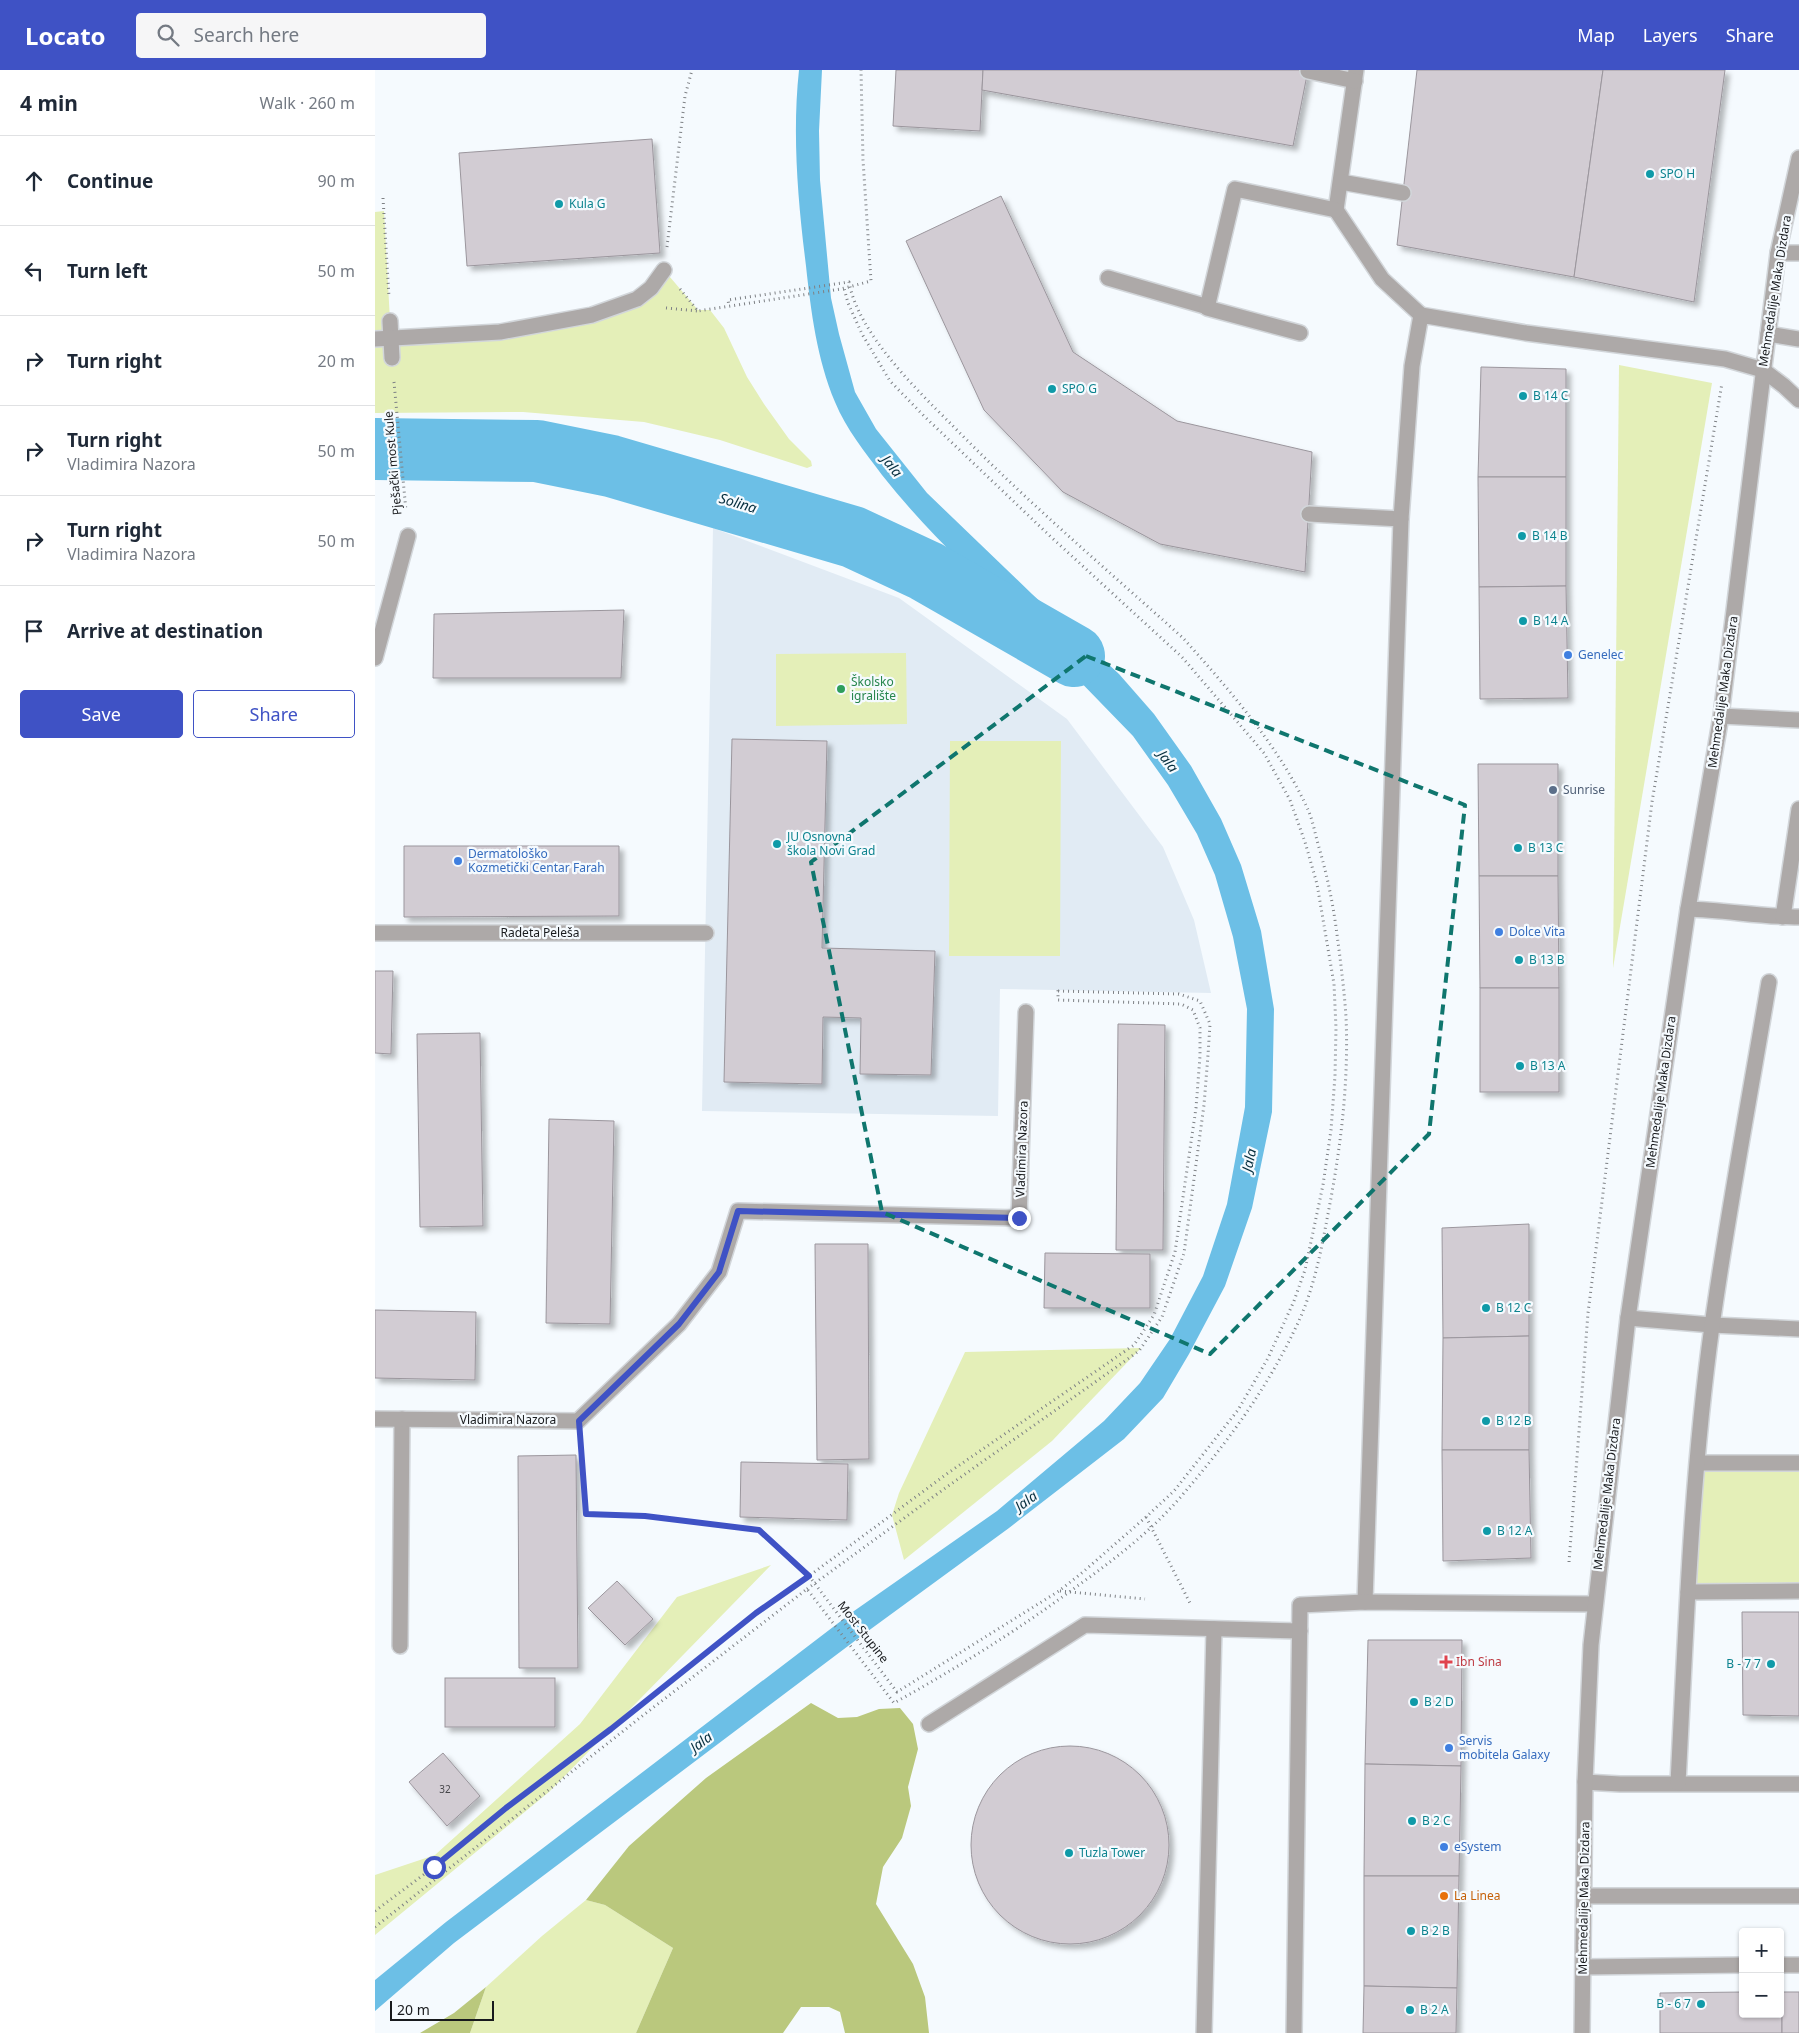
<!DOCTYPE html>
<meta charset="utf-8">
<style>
:root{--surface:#fff;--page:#f6f6f7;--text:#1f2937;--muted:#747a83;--line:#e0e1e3;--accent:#3f52c5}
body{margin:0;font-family:"Noto Sans",sans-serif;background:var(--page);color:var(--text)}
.controls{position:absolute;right:15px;bottom:15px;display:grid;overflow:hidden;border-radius:5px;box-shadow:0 1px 4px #0004}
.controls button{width:45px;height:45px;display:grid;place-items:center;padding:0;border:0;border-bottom:1px solid var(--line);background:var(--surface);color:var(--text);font:25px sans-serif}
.scale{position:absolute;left:15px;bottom:12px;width:104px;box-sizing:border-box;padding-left:5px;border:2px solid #181a1d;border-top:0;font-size:14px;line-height:18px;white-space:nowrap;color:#181a1d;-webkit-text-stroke:4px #f5fafe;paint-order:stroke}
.stop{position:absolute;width:15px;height:15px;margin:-11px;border:4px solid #3f52c5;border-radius:50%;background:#fff}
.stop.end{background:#3f52c5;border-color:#fff;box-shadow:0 1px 5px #0008}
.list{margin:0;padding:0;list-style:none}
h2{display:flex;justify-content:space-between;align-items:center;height:65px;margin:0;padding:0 20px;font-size:21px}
h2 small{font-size:16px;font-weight:400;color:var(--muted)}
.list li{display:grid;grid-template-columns:32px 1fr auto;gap:15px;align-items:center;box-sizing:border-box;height:90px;padding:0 20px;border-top:1px solid var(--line)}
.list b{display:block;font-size:19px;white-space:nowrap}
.list p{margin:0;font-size:16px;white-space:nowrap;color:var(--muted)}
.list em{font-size:16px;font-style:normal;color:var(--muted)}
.actions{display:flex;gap:10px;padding:15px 20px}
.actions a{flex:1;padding:11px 0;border:1px solid var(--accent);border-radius:5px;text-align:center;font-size:18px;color:var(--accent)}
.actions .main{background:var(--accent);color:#fff}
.icon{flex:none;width:28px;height:28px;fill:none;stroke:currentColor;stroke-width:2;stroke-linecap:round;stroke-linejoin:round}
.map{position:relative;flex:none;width:1424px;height:1963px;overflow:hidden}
header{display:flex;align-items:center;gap:30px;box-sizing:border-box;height:70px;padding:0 25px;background:var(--accent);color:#fff}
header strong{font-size:24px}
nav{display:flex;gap:28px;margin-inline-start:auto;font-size:18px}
.search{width:350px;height:45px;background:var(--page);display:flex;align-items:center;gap:12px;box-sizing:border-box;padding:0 18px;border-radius:5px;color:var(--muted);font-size:19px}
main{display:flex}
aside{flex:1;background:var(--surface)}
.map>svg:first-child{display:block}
</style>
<header>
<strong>Locato</strong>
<div class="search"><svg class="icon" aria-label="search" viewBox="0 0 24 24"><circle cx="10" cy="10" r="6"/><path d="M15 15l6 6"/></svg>Search here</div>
<nav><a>Map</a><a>Layers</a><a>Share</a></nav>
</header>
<main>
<aside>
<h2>4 min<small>Walk · 260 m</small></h2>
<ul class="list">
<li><svg class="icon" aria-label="ahead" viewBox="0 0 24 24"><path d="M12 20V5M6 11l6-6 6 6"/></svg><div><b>Continue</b></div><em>90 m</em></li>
<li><svg class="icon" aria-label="left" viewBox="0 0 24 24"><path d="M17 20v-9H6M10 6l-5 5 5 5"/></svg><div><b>Turn left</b></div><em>50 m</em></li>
<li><svg class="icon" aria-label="right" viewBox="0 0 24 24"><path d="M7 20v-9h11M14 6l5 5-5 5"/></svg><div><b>Turn right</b></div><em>20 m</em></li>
<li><svg class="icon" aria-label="right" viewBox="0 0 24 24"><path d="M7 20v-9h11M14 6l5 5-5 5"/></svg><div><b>Turn right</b><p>Vladimira Nazora</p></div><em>50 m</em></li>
<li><svg class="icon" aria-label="right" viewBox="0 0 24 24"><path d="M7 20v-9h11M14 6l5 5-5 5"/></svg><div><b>Turn right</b><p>Vladimira Nazora</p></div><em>50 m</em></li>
<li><svg class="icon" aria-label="arrive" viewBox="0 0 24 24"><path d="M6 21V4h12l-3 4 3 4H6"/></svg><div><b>Arrive at destination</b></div></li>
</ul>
<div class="actions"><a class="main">Save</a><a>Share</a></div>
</aside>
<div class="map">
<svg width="1424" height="1963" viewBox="0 0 1424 1963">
<defs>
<filter id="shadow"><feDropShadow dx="4.5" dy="4.5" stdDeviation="2.5" flood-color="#0004"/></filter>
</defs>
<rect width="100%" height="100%" fill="#f5fafe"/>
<polygon fill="#e1ebf4" points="338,458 524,528 692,649 788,777 819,850 836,923 625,919 623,1046 327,1041"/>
<g fill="#e4efb8">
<polygon points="9,141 16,269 125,262 244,235 289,200 323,240 335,240 349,258 372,307 389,334 414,369 436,391 437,396 432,398 345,370 269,352 148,342 0,343 0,142"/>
<polygon points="1244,295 1337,313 1238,898"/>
<polygon points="531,583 532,654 401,656 401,584"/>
<polygon points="575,671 686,671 685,886 574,886"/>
<polygon points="766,1278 677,1371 529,1490 517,1445 524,1423 590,1282"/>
<polygon points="1323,1393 1424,1393 1424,1521 1313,1522"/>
<polygon points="396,1495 174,1722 0,1865 0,1805 60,1785 205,1654 302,1527"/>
<polygon points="211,1830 230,1835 298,1878 261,1963 95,1963 111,1917 167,1866"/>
</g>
<g fill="#bac87d">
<polygon points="436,1633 463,1648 482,1647 504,1639 525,1638 538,1654 543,1679 533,1717 536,1736 527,1768 508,1797 501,1834 538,1894 550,1927 554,1963 470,1963 465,1942 454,1937 426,1937 408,1963 261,1963 298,1878 230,1835 211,1830 254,1776 331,1708"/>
<polygon points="111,1917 95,1963 45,1963 79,1943"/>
</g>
<path fill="#6cbfe6" d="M424,0h23l-3,61 1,49 11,118 8,36 16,58 21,37 51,64 105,101 87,80 35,40 37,52 30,53 20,46 20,66 13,78 -2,103 -20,96 -27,78 -36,68 -26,44 -39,41 -115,89 -145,106 -410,309 -79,68v-31l71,-58 408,-311 143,-100 107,-90 36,-38 30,-44 33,-63 24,-72 18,-97 2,-98 -14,-72 -18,-62 -18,-41 -29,-49 -35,-49 -67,-69 7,-11c-71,-52 -136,-112 -191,-181 -17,-23 -36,-46 -47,-73 -18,-43 -24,-90 -29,-136 -8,-65 -14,-131 -7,-196z"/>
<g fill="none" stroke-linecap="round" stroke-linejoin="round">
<polyline stroke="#6cbfe6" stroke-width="62" points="0,379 162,381 236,396 478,467 551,501 699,586"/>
</g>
<g fill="#d2ccd3" stroke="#9b969d" filter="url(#shadow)">
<polygon points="521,0 608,0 605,61 518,56"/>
<polygon points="608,0 933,0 918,76 607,20"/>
<polygon points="1042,0 1228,0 1199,207 1022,175"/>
<polygon points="1228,0 1350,0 1319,232 1199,207"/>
<polygon points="277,69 285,183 92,196 84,83"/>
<polygon points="626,126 698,282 802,351 937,382 930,502 785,474 688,422 609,340 531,171"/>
<polygon points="1106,297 1191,299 1191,407 1103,407"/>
<polygon points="1103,407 1191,407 1191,516 1104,517"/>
<polygon points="1191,516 1193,628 1105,629 1104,517"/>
<polygon points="249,540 246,608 58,608 59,544"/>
<polygon points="357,669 452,671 447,878 560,881 556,1005 485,1004 486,948 448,947 447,1014 349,1012"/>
<polygon points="1103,694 1183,694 1183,806 1104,806"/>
<polygon points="29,776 244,776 244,846 29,847"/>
<polygon points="1104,806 1183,806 1184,918 1105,918"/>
<polygon points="0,901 18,901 16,984 0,983"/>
<rect x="1105" y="918" width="79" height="104"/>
<polygon points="743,954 790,955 788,1180 741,1180"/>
<polygon points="105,963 108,1156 45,1157 42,964"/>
<polygon points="174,1049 239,1051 235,1254 171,1253"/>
<polygon points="1154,1154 1154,1266 1068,1268 1067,1158"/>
<polygon points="440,1174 493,1174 494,1389 442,1390"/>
<polygon points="670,1183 775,1184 775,1238 669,1238"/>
<polygon points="0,1240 101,1242 100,1310 0,1308"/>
<polygon points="1154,1266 1154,1380 1067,1380 1068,1268"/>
<polygon points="1067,1380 1154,1380 1156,1488 1068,1491"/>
<polygon points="201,1385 203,1598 144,1598 143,1386"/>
<polygon points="366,1392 473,1394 472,1450 365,1447"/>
<polygon points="242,1511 278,1549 250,1575 213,1538"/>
<polygon points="1367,1542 1424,1542 1424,1646 1368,1645"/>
<polygon points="993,1570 1087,1570 1086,1696 990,1694"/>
<rect x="70" y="1608" width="110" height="49"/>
<circle cx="695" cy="1775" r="99"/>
<polygon points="68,1683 105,1726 72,1756 34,1712"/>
<polygon points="990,1694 1086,1696 1084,1806 989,1806"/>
<polygon points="989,1806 1084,1806 1082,1918 989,1916"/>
<polygon points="989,1916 1082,1918 1081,1963 988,1963"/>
<polygon points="1368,1922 1368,1944 1405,1944 1405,1922 1407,1922 1407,1963 1285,1963 1285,1923"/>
<rect x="1407" y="1922" width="17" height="41"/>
</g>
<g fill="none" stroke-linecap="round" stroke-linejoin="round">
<g stroke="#d2d6da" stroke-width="18">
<g id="service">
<polyline points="981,0 961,140 1007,209 1046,245"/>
<polyline points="933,1 980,11"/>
<polyline points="966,112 1028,123"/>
<polyline points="1403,183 1424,183"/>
<polyline points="733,208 833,237"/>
<polyline points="925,263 832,238 860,119 961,140"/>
<polyline points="1393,264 1424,269"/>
<polyline points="934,444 1026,449"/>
<polyline points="1346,646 1424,650"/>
<path d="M1313,839c37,1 74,8 111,8"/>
<polyline points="1408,847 1424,739"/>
<polyline points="644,1148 651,942"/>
<polyline points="1253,1248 1337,1255 1424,1259"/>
<polyline points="1323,1393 1424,1393"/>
<polyline points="1313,1522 1424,1521"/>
<polyline points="990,1532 1026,449 1037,296 1046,245 1151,263 1350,289 1388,300 1409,316 1424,330"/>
<polyline points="25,1576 27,1349"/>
<polyline points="554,1654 710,1555 925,1561"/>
<polyline points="1210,1712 1245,1714 1424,1714"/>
<path d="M1303,1713c8,-152 13,-306 34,-457 16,-115 38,-230 57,-344"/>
<polyline points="1209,1826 1424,1826"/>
<polyline points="1405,1895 1424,1895"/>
<polyline points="1208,1897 1368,1895"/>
<polyline points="829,1963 839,1559"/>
<polyline points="919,1963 925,1535 990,1532 1220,1534"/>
</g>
</g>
<g stroke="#d2d6da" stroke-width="18">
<g id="pedestrian">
<polyline points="15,251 17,288"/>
<polyline points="0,269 125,262 217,245 262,229 276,218 289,200"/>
</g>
</g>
<g stroke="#d2d6da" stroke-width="18">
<g id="minor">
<polyline points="0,588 33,466"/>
<polyline points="0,863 331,863"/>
<polyline points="0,1349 203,1351 304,1254 344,1202 363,1141 644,1148"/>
<polyline points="1207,1963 1210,1712 1216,1575 1253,1248 1313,839 1346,646 1403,183 1424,88"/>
</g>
</g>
<g stroke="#7e8185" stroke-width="3" stroke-dasharray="1 4" stroke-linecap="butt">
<polyline points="8,128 14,227"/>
<polyline points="292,177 310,26 317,0"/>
<polyline points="305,219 323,241 466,219 496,211 488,90 486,0"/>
<polyline points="291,238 323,241"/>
<polyline points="19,312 31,441"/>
<polyline points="205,1376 211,1444 271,1446 384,1460 434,1506 522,1622 684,1521 708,1502 771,1447 799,1421 863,1340 893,1288 919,1231 930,1200 948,1115 956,1060 960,1006 961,958 959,914 942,814 930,772 915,730 889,683 807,587 676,467 550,347 515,311 487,264 473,233 469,218"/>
<polyline points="771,1447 815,1533"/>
<polyline points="1194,1492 1213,1243 1277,732 1347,313"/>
<polyline points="432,1519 569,1419 764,1281 787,1247 809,1183 829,1035 833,985 835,954 825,931 804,924 683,921"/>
<polyline points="685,1521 770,1529"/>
<polyline points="0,1841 59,1797 172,1706 236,1659 381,1543 434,1506 573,1403 759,1275 779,1245 800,1182 821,1038 825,986 825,958 818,940 806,934 683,930 683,920"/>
<path d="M0,1857l266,-210 166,-128 87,114c63,-35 124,-73 182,-116 39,-28 77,-57 108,-94 42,-49 82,-103 110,-162 18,-35 26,-74 33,-112 13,-66 22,-134 19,-202 -2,-30 -6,-60 -10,-90 -4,-29 -10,-56 -18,-83 -3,-11 -5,-22 -9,-32 -27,-62 -81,-124 -126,-174 -78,-70 -158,-138 -231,-213 -36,-36 -94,-92 -103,-143l-121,18 1,6"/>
</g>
<use href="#service" stroke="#ada9a8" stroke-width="15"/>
<use href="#pedestrian" stroke="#ada9a8" stroke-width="15"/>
<use href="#minor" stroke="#ada9a8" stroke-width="15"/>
</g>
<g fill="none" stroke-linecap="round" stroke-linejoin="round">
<polyline stroke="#3f52c5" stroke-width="6" points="59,1797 131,1738 236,1659 381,1543 434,1506 384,1460 270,1446 211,1444 204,1351 304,1254 344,1202 363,1141 644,1148"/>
</g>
<path fill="none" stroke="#0f766e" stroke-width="4" stroke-dasharray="10 6" stroke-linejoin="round" d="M711,586l379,149 -36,329 -219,220 -328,-142 -71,-350z"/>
<g fill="#0f9aa8" stroke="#f5fafe" stroke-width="2">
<circle cx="1275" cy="104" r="5"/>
<circle cx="184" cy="134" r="5"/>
<circle cx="677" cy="319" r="5"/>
<circle cx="1148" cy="326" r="5"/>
<circle cx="1147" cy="466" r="5"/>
<circle cx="1148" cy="551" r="5"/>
<circle cx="402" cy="774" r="5"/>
<circle cx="1143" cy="778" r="5"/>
<circle cx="1144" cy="890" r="5"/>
<circle cx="1145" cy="996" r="5"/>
<circle cx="1111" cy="1238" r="5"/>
<circle cx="1111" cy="1351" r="5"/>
<circle cx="1112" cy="1461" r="5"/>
<circle cx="1396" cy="1594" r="5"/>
<circle cx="1039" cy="1632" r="5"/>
<circle cx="1037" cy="1751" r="5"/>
<circle cx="694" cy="1783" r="5"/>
<circle cx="1036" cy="1861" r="5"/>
<circle cx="1326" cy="1934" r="5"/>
<circle cx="1035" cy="1940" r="5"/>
</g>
<g fill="#3f7fe0" stroke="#f5fafe" stroke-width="2">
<circle cx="1193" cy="585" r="5"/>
<circle cx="83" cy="791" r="5"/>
<circle cx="1124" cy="862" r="5"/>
<circle cx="1074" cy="1678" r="5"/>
<circle cx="1069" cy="1777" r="5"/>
</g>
<circle fill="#2e9e5b" stroke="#f5fafe" stroke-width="2" cx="466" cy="619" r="5"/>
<circle fill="#5c6f8a" stroke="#f5fafe" stroke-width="2" cx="1178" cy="720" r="5"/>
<path fill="#e0444e" stroke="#f5fafe" stroke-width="2" d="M1068.5 1584.5h5v5h5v5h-5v5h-5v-5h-5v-5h5z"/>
<circle fill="#e8710a" stroke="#f5fafe" stroke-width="2" cx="1069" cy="1826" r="5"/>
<g text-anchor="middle" stroke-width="4.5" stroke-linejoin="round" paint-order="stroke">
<g font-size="10" fill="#46464a">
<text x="70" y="1723">32</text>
</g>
<g font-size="12" fill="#0d838f" stroke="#f5fafe" text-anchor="start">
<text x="1285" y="108">SPO H</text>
<text x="194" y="138">Kula G</text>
<text x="687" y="323">SPO G</text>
<text x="1158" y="330">B 14 C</text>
<text x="1157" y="470">B 14 B</text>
<text x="1158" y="555">B 14 A</text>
<text x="412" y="771">JU Osnovna<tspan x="412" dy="14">škola Novi Grad</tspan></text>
<text x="1153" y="782">B 13 C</text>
<text x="1154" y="894">B 13 B</text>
<text x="1155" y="1000">B 13 A</text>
<text x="1121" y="1242">B 12 C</text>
<text x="1121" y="1355">B 12 B</text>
<text x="1122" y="1465">B 12 A</text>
<text x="1386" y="1598" text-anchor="end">B - 7 7</text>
<text x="1049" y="1636">B 2 D</text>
<text x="1047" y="1755">B 2 C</text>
<text x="704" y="1787">Tuzla Tower</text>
<text x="1046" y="1865">B 2 B</text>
<text x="1316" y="1938" text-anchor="end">B - 6 7</text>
<text x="1045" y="1944">B 2 A</text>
</g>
<g font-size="12" fill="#181a1d" stroke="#f5fafe">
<text transform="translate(1400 221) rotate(-81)" y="4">Mehmedalije Maka Dizdara</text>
<text transform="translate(18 393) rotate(-95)" y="4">Pješački most Kule</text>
<text transform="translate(1348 622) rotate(-82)" y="4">Mehmedalije Maka Dizdara</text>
<text x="165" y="867">Radeta Peleša</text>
<text transform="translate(1286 1022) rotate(-82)" y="4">Mehmedalije Maka Dizdara</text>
<text transform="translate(647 1079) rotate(-88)" y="4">Vladimira Nazora</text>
<text x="133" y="1354">Vladimira Nazora</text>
<text transform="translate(1232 1424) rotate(-83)" y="4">Mehmedalije Maka Dizdara</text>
<text transform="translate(488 1562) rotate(52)" y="4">Most Stupine</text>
<text transform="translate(1209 1828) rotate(-89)" y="4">Mehmedalije Maka Dizdara</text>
</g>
<g font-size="12" fill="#366cbe" stroke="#f5fafe" text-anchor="start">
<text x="1203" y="589">Genelec</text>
<text x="93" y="788">Dermatološko<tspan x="93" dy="14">Kozmetički Centar Farah</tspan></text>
<text x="1134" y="866">Dolce Vita</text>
<text x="1084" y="1675">Servis<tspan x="1084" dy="14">mobitela Galaxy</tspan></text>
<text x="1079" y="1781">eSystem</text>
</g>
<g font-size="12" fill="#27864d" stroke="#f5fafe" text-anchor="start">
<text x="476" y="616">Školsko<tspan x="476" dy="14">igralište</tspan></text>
</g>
<g font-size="12" fill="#4e5e75" stroke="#f5fafe" text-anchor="start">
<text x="1188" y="724">Sunrise</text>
</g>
<g font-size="12" fill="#be3a42" stroke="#f5fafe" text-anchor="start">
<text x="1081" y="1596">Ibn Sina</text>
</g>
<g font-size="12" fill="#c56008" stroke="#f5fafe" text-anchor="start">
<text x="1079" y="1830">La Linea</text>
</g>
<g font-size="14" font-style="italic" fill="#062e3e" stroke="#f5fafe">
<text transform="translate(517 396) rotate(51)" y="5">Jala</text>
<text transform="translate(363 433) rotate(16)" y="5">Solina</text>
<text transform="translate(793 691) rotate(53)" y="5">Jala</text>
<text transform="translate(874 1090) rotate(-78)" y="5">Jala</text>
<text transform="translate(651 1431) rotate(-36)" y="5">Jala</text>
<text transform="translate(326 1672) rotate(-37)" y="5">Jala</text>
</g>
</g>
</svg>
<div class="controls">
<button>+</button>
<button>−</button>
</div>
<div class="scale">20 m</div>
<div class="stop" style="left:59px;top:1797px"></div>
<div class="stop end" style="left:644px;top:1148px"></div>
</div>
</main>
